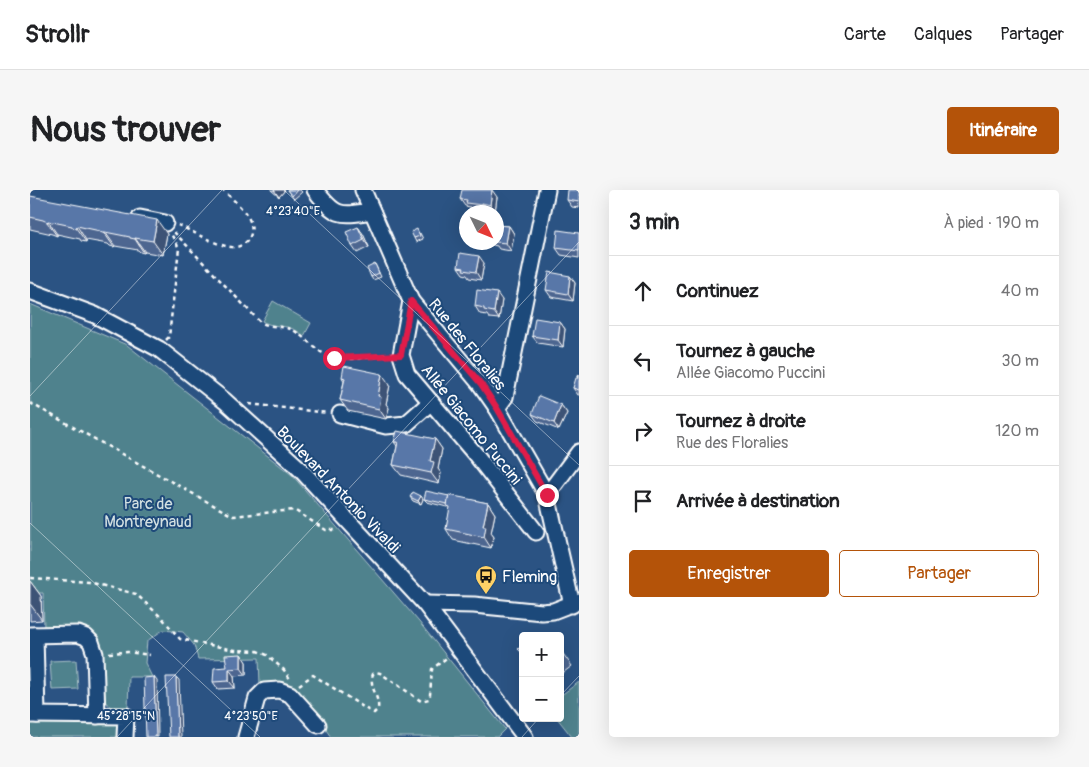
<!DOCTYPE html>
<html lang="fr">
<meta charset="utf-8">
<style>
:root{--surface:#fff;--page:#f6f6f6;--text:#202124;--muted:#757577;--line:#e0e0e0;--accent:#b45309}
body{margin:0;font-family:Pangolin,sans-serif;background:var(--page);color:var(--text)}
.controls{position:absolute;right:15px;bottom:15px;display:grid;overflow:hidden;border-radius:5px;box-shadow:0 5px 20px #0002}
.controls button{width:45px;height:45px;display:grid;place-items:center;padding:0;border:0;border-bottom:1px solid var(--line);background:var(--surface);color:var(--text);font:25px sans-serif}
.compass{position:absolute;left:429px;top:15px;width:45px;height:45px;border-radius:50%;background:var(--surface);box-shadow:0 5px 20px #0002;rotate:133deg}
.stop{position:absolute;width:15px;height:15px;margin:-11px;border:4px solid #e11d48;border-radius:50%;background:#fff}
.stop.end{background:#e11d48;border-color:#fff;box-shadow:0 1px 5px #0008}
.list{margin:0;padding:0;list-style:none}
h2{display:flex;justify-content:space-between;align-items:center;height:65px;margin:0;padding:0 20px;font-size:21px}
h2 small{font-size:16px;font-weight:400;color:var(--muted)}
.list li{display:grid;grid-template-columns:32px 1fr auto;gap:15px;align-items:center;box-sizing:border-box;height:70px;padding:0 20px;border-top:1px solid var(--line)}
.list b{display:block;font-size:19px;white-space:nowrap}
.list p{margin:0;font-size:16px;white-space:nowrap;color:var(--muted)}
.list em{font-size:16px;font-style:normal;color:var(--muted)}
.actions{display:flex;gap:10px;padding:15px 20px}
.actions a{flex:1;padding:11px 0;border:1px solid var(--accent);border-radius:5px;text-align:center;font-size:18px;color:var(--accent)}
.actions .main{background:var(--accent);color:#fff}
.icon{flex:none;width:28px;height:28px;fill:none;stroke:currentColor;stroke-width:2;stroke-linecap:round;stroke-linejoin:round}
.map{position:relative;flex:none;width:549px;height:547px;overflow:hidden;border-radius:5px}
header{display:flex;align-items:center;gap:30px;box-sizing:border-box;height:70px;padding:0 25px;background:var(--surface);border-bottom:1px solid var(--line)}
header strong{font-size:24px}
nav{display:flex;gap:28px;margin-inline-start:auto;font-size:18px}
.intro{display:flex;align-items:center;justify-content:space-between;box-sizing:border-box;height:120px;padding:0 30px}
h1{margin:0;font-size:35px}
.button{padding:12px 22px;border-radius:5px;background:var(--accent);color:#fff;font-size:18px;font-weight:700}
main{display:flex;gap:30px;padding:0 30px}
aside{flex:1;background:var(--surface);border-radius:5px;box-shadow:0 5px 20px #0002}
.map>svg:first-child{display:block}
</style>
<header>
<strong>Strollr</strong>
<nav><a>Carte</a><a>Calques</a><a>Partager</a></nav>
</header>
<div class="intro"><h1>Nous trouver</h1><a class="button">Itinéraire</a></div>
<main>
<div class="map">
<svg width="549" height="547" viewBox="0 0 549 547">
<rect width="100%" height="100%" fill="#2b5383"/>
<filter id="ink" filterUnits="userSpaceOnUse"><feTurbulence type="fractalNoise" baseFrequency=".02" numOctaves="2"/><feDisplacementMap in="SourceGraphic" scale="10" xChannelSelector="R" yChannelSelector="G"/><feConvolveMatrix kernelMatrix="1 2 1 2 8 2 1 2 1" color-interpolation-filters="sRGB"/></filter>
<g filter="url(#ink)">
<g fill="#50828d" stroke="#a8c0c6">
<path d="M243,111l38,22 -7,13c-18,-15 -27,-6 -42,-15z"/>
<polygon points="0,114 97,155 262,285 389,432 475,539 467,547 301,547 277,513 230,495 229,468 168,469 164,455 153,442 133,440 117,451 115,473 122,487 99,487 98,519 82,518 73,510 63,443 51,435 14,438 13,403 0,403"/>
<polygon points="46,470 48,499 22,500 20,471"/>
<polygon points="549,492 549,547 542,547 527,528 530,528 530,506"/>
<polygon points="89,528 89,547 0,547 0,530"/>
</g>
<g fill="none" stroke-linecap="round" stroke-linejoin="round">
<g stroke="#fff" stroke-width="19">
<g id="minor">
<path d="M285,0c21,27 24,26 57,21"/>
<polyline points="333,0 381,111 451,195 467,218 517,305 542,415"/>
<polyline points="110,28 135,33"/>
<polyline points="0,101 65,125 129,159 195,211 270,279 395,414 495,547"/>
<polyline points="381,111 371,165 377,184 446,265 506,342"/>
<polyline points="467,218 475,207 517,0"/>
<polyline points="310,224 356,236 376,234 401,212"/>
<polyline points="517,305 549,262"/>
<polyline points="395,414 444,415 512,422 523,421 549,411"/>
<polyline points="0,445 48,444 56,447 61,452 65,464 67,526"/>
<polyline points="5,445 7,525"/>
<polyline points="0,525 96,526 95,547"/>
<polyline points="216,547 227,508 234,501 249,500 260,504 288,535"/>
</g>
</g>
<g stroke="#fff" stroke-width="2.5" stroke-dasharray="4 4" stroke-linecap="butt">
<path d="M148,35c16,7 37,20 53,22 7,1 13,-2 17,-7 13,-19 -13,-38 -25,-50"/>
<path d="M144,42l86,90c10,6 22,3 33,8 10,6 18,15 28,22 18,12 47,4 68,3"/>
<polyline points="136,150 139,147 149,58 141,44"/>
<polyline points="0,213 203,326 264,320 296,340 308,340"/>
<polyline points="219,214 298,223"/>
<polyline points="0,388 59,392 106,404 133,429 150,449 205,460 227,461 237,465 254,480 260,489"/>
<polyline points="79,463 98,462 120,465"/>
<path d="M269,495l14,-10 58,37 3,1 4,-4c2,-12 -10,-23 -5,-35l3,-2 4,1 41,28 8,-2 1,-4 2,-26 17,-13"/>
</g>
<use href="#minor" stroke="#1f4a7a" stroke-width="15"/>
</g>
<g fill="#4d6690" stroke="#fff">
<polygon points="241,0 255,0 249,7"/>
<polygon points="257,0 270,0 272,2 264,9"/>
<polygon points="549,0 549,18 542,17 537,10"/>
<polygon points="0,6 137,44 133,65 115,62 114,63 110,62 108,60 85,56 84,57 80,56 78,54 56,50 56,52 51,51 50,49 27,44 27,46 22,44 0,39"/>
<polygon points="467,7 465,22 457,21 456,22 441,20 440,17 435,16 430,9"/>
<polygon points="466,35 479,36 484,44 481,61 469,59 467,56 463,55 461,52 466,52"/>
<polygon points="328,37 333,44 339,57 327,63 322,56"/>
<polygon points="390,43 393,49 386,52 384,48"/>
<polygon points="549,43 549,68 531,65 526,58"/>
<polygon points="454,73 451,90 439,88 437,85 433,84 428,77"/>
<polygon points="345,74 347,78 351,87 343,90 341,87"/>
<polygon points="540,86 545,93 543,111 521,107 516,100"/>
<polygon points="472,110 469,129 459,128 457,125 450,124 445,116"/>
<polygon points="530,132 535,139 533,157 508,153 502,146"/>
<polygon points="549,184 549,205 548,205 543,198"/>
<polygon points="312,187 360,195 356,214 359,218 356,229 318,221 310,210 314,191"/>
<polygon points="531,215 537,223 529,240 507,231 502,224"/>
<polygon points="405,249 412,259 408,279 411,283 409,294 371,285 363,275 367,256 364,252"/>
<polygon points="391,306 393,309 391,314 383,311 380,307"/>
<polygon points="419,306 458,313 465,324 461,343 464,347 461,358 423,350 416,339 420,320 417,317 397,312 394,309"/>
<polygon points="0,391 11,406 12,430 0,431"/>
<polygon points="530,460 542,476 530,485"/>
<polygon points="211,464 216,472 216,485 204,486 205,498 188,499 183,492"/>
</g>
<g fill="#3e5376" stroke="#fff">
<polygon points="244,0 255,0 249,7"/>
<polygon points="462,0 467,7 465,22 460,15"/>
<polygon points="452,13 457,21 456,22 451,15"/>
<polygon points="127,30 137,44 133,65 123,51"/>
<polygon points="18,31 27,44 27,46 17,32"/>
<polygon points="47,36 56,50 56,52 46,38"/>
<polygon points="479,36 484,44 481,61 476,53"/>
<polygon points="328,37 333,44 339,57 334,50"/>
<polygon points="75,42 85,56 84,57 75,44"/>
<polygon points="105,48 115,62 114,63 105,49"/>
<polygon points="449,66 454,73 451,90 446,82"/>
<polygon points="540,86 545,93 543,111 538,104"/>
<polygon points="467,103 472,110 469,129 464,122"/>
<polygon points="530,132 535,139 533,157 528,150"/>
<polygon points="352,184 360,195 356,214 359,218 356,229 349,219 348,206"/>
<polygon points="531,215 537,223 529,240 524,233"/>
<polygon points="405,249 412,259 408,279 411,283 409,294 401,283 400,271"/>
<polygon points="391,306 393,309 391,314 388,311"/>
<polygon points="458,313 465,324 461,343 464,347 461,358 454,347 453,336"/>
<polygon points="0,391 11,406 12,430 0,414"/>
<polygon points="211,464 216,472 216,485 211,478"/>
<polygon points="199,479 204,486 205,498 199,491"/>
<polygon points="124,487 127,491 128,547 126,547"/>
<polygon points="146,487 149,490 151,547 148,547"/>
</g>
<g fill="#5977a8" stroke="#fff">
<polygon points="257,0 267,0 262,6"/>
<polygon points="432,0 462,0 460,15 452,13 451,15 436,13 437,10 430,9"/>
<polygon points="538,0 549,0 549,12 537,10"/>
<polygon points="0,6 127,30 123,51 105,48 105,49 100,48 100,47 75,42 75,44 70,42 70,41 47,36 46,38 42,37 42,36 18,31 17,32 13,30 0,27"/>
<polygon points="466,35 479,36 476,53 466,52"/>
<polygon points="328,37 334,50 322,56 316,42"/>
<polygon points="387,39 390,46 384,48 381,42"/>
<polygon points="528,40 549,43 549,61 526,58"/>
<polygon points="430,63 449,66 446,82 433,80 434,78 428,77"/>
<polygon points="345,74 349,83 341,87 337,78"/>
<polygon points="519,82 540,86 538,104 516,100"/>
<polygon points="447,100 467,103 464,122 454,120 454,118 445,116"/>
<polygon points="505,128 530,132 528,150 502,146"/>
<polygon points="314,176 352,184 348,206 351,207 349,219 310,210 315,188 312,187"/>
<polygon points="549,184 549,200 543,198 546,188 548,188"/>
<polygon points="509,206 531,215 524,233 502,224"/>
<polygon points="367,241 405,249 400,271 404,272 401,283 363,275 368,252 364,252"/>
<polygon points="396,301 419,306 417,314 394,309"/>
<polygon points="383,302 391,306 388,311 380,307"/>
<polygon points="419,305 458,313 453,336 456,336 454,347 416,339 420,317 417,316"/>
<polygon points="493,455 493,464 488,459"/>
<polygon points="530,460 534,465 530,468"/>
<polygon points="211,464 211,478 199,479 199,491 183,492 184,478 197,477 195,465"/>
<polygon points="124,487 126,547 116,547 114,488"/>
<polygon points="136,487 146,487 148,547 139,547"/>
</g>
</g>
<g fill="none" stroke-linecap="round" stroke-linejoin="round" filter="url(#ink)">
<polyline stroke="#e11d48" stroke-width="6" points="304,168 371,165 381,111 451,194 467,218 517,305"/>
</g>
<path fill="none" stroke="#fff" stroke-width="1" stroke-opacity="0.45" d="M254,0l295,275M0,206l192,-206M0,333l230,214M530,506l19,-20M87,547l462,-495M492,547l17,-19"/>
<defs>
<g id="bus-pin" transform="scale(1.125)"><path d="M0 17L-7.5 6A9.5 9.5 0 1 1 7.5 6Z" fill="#ffd166" stroke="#1f4a7a"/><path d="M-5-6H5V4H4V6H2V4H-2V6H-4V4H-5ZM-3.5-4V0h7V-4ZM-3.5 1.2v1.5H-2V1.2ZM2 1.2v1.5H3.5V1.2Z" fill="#111"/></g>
</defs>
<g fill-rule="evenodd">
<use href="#bus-pin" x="456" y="386"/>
</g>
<g text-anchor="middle" stroke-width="4" stroke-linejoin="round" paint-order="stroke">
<g font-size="16" fill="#fff" stroke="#1f4a7a">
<text transform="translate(438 154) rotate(51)" y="6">Rue des Floralies</text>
<text transform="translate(442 234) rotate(51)" y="6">Allée Giacomo Puccini</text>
<text transform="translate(309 299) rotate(46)" y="6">Boulevard Antonio Vivaldi</text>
</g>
<g font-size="16" fill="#d3e0e2" stroke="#1f4a7a">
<text x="118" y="319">Parc de<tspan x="118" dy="18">Montreynaud</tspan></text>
</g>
<g font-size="16" fill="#fff" stroke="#1f4a7a" text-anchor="start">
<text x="472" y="392">Fleming</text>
</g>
</g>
<g font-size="12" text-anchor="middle" fill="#fff" stroke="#1f4a7a" stroke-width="4" stroke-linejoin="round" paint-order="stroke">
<text x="263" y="25">4°23'40"E</text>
<text x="96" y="530">45°28'15"N</text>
<text x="221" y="530">4°23'50"E</text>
</g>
</svg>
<div class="controls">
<button>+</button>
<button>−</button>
</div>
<svg class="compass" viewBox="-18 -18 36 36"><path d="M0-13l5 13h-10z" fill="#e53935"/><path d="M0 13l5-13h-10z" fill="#757577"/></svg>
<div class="stop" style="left:304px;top:168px"></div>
<div class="stop end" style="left:517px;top:305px"></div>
</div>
<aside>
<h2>3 min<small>À pied · 190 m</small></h2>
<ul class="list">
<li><svg class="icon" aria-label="ahead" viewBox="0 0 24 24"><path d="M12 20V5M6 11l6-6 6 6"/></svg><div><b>Continuez</b></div><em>40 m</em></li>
<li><svg class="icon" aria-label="left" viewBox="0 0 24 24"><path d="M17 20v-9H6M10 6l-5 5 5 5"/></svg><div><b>Tournez à gauche</b><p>Allée Giacomo Puccini</p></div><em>30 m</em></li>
<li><svg class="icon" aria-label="right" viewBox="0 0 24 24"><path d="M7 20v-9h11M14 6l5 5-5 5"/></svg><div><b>Tournez à droite</b><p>Rue des Floralies</p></div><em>120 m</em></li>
<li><svg class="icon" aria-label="arrive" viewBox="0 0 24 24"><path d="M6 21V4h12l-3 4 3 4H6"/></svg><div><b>Arrivée à destination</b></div></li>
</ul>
<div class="actions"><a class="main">Enregistrer</a><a>Partager</a></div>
</aside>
</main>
